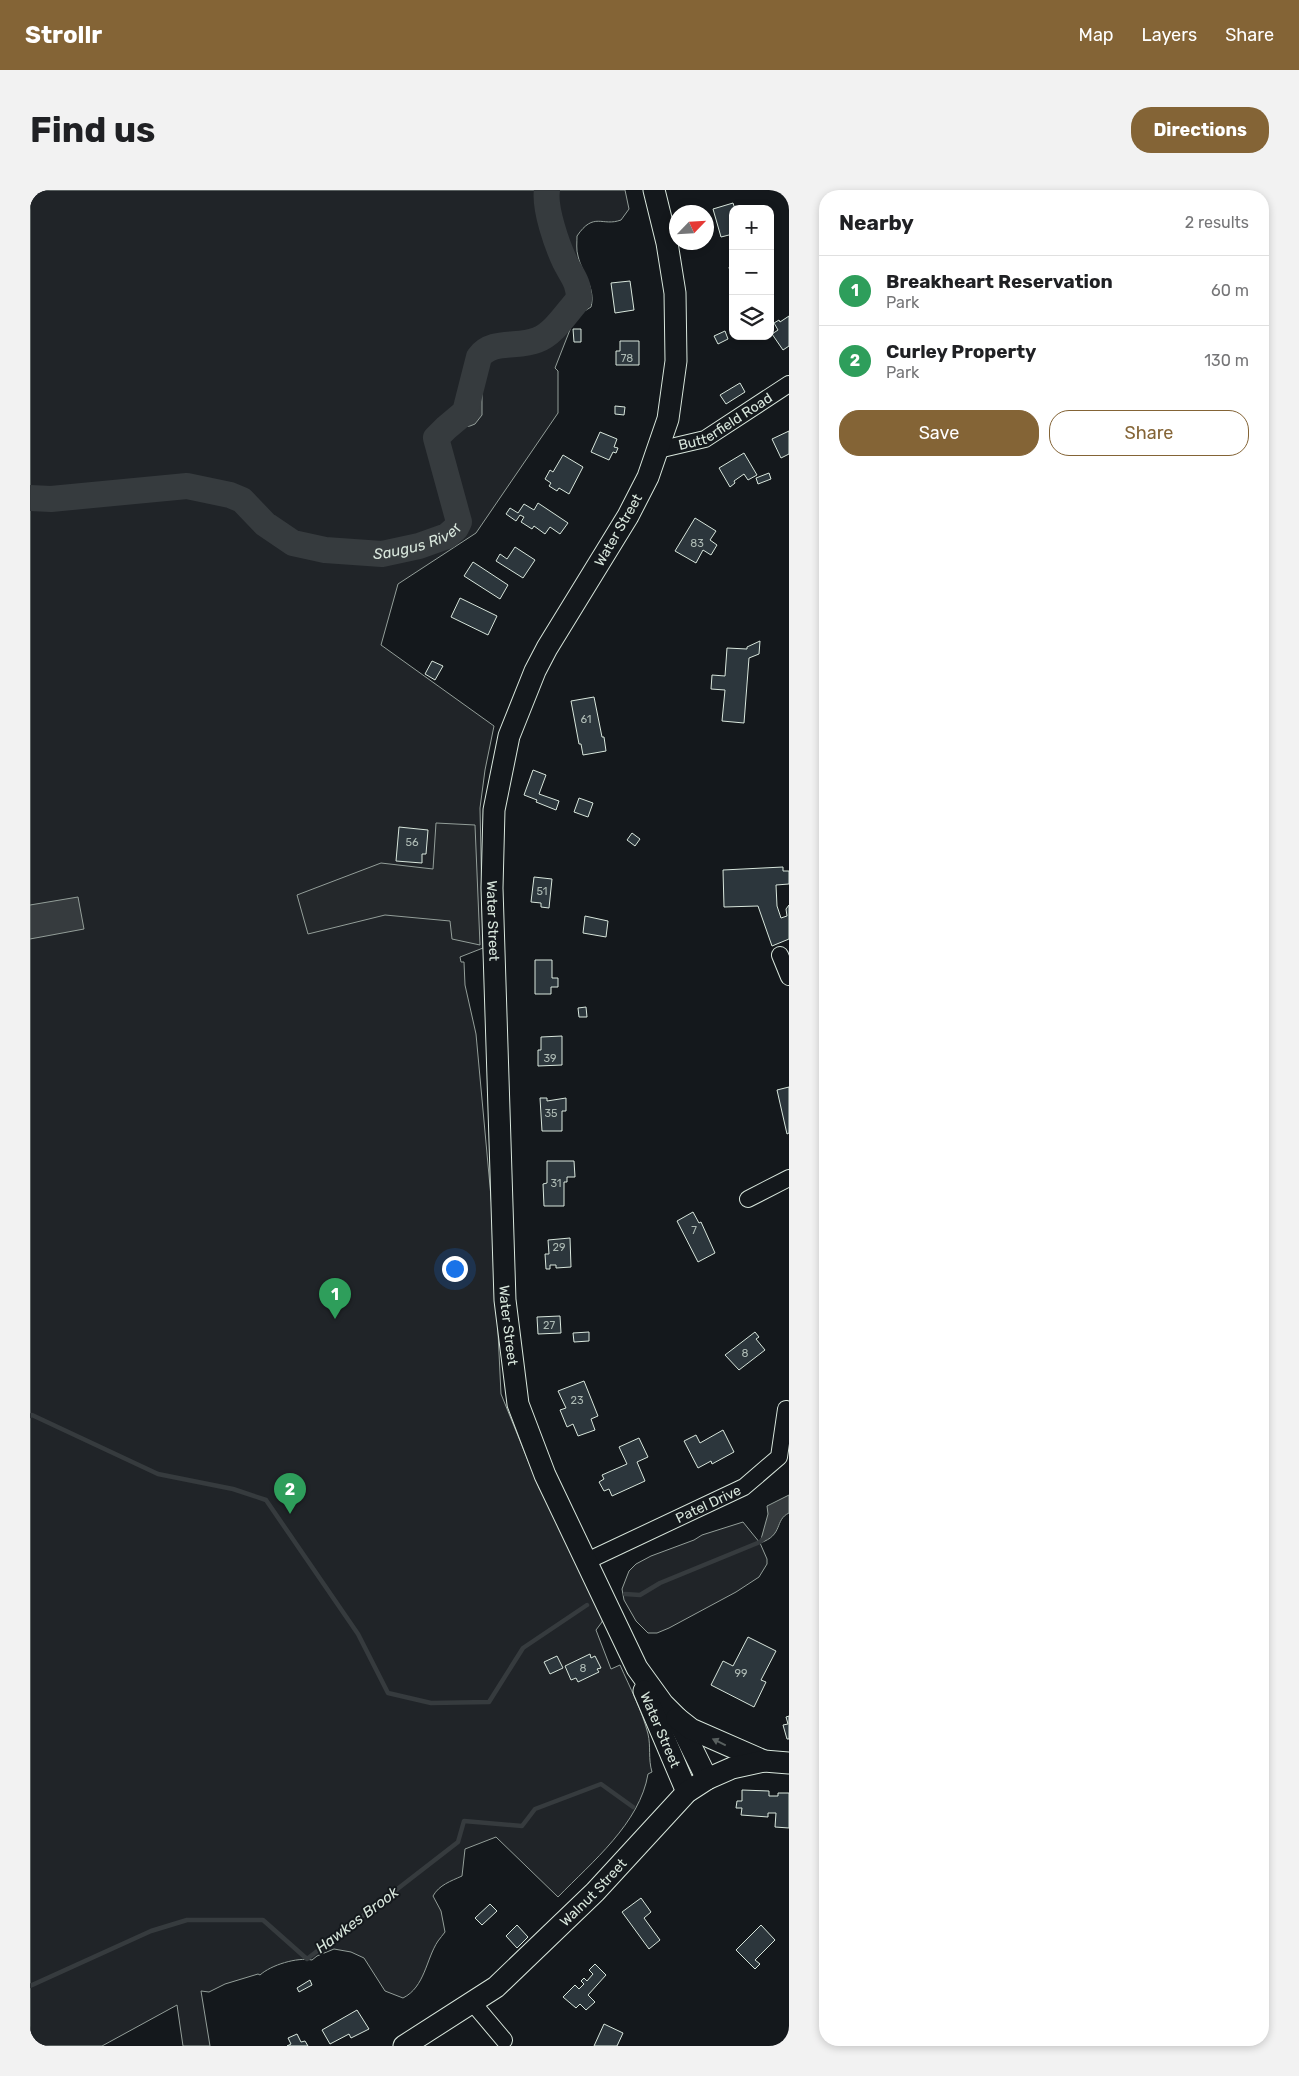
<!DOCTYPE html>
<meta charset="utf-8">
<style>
:root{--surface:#fff;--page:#f2f2f2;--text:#202124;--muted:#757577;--line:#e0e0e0;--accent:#846436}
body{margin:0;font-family:Rubik,sans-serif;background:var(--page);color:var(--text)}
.controls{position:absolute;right:15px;top:15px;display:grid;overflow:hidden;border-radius:10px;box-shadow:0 2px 8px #0003}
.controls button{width:45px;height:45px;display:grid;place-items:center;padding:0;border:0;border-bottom:1px solid var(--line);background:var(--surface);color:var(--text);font:25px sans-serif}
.compass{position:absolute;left:639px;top:15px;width:45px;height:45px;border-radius:50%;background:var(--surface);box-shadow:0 2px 8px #0003;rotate:65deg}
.you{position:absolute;left:424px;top:1078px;width:18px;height:18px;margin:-12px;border:4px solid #fff;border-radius:50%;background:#1a73e8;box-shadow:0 0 0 8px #1a73e833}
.badge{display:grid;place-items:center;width:32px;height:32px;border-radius:50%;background:var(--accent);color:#fff;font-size:16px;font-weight:700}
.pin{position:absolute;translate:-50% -41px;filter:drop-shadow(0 1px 2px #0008)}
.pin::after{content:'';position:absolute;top:26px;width:18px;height:15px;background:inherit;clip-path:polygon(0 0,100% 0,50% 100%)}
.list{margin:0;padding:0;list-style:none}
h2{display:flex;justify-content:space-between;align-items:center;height:65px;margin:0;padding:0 20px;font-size:21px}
h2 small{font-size:16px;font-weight:400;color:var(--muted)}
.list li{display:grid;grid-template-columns:32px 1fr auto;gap:15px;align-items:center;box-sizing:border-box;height:70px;padding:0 20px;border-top:1px solid var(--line)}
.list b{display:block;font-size:19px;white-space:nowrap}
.list p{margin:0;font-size:16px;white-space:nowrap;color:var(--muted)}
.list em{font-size:16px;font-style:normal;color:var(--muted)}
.actions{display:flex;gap:10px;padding:15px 20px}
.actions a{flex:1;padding:11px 0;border:1px solid var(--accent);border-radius:20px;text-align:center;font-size:18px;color:var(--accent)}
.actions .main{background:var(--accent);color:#fff}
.icon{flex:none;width:28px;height:28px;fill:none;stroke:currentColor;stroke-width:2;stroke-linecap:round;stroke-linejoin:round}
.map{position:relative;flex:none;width:759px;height:1856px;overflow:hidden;border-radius:20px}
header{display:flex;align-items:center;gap:30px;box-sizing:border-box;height:70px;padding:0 25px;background:var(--accent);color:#fff}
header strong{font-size:24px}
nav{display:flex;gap:28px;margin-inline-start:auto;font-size:18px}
.intro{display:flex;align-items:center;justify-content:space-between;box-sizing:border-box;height:120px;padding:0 30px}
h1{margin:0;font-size:35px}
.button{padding:12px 22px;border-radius:20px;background:var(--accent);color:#fff;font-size:18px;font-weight:700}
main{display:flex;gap:30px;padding:0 30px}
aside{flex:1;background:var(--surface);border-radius:20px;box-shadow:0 2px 8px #0003}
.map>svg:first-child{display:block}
</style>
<header>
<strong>Strollr</strong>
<nav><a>Map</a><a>Layers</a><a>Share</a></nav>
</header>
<div class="intro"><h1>Find us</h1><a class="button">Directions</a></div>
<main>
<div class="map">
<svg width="759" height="1856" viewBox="0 0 759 1856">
<rect width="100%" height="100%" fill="#14181c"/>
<g fill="#202428" stroke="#939e99">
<path d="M0,0h595l4,19 -8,11c-19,7 -27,-9 -44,16 0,6 -1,14 1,20 4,17 18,32 13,51l-16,10 -20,51 3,3v42l-82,120 -78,51 -17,61 113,81 -9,44 -5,38 3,140 -23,9 1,5h3l1,23 11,49 16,174 9,186 39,96 6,6 59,111 -3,15 -6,8 15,39 9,-4c10,23 22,45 28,69 3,12 0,25 4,38l-4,2c-8,49 -56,88 -90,123l-62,-60 -31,12 -3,27c-11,5 -23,9 -29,20l8,15 4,21c-2,3 -5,6 -7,9 -12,18 -13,46 -35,57l-18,-7 -21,-33 -13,-6 -17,-3 -17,7 -5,4c-15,-3 -41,5 -52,15l-2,-1 -33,10 -16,8 -8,-1 9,55h-27l-6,-41 -75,41h-72z"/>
<polygon points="713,1332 730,1353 737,1369 737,1374 729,1387 706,1402 639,1438 627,1443 618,1443 606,1431 594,1410 592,1399 599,1381 606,1374 621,1366 664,1350 672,1345"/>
</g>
<polygon fill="#24282b" stroke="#939e99" points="406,633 445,635 450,755 422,749 420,731 355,725 278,744 267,705 351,673 403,679"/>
<g fill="#363b3e" stroke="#939e99">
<path d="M454,160l-5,31 3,9v25l-7,9 -5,2 -26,4c8,-12 20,-36 23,-51 4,-15 2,-19 17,-29z"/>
<polygon points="48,707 54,739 0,749 0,715"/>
<path d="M759,1305v18c-15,7 -5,22 -29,30l8,-29 -1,-8z"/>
</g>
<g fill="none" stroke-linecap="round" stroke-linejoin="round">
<g stroke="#363b3e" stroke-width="4.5">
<polyline points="0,1226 2,1225 128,1284 203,1299 236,1310 328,1444 358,1503 401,1513 459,1512 493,1458 557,1415"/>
<polyline points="595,1404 610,1405 630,1393 730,1352 734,1348"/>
<polyline points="0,1796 121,1741 157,1730 233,1730 277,1769 428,1652 434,1631 492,1636 505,1619 571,1594 603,1617"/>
</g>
<path stroke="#363b3e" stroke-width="26" id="s1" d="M0,308l21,1 136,-13 43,9 12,5 23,24 28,19 32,7 57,4 37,-8 28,-10 9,-8 3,-6 -23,-84 10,-10 19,-16 14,-55c13,-18 39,-9 58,-17 17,-6 30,-28 42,-41 0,-17 -7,-23 -14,-37 -8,-17 -21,-54 -18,-72"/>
</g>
<g fill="#2c363c" stroke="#d8e6dc">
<polygon points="703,13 705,19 703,19 703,44 691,47 683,19"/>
<polygon points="703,76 703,97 699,77"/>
<polygon points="600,91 604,120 585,123 581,93"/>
<polygon points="759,126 759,156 753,160 742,144 748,140 744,133 749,130 750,132"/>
<polygon points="543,139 551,139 551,152 544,152"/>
<polygon points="695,141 698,149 688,154 684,146"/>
<polygon points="590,151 609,151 609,175 586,175 586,161 590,161"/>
<polygon points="710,193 715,202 696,214 690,205"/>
<polygon points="585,216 595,217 594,225 585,224"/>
<polygon points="759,241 759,264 751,268 742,249"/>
<polygon points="570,242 587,249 584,257 588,258 586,263 583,262 579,270 561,262"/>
<polygon points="714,263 727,285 718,290 714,284 704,291 705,293 700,297 689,278"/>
<polygon points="533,265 553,277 539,304 529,298 527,301 519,296 521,293 515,289 520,280 523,282"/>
<polygon points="739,283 741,289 728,294 726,288"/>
<polygon points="508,313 538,333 530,344 520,337 515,344 504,336 502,339 491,332 494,327 490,325 486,331 476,324 480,318 488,323 494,314 504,320"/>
<polygon points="665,328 686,341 680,350 687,355 681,365 673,360 666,373 645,361"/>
<polygon points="485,357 505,370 493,388 466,371 470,364 477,369"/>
<polygon points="443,372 478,395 470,409 434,386"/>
<polygon points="430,408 467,426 458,445 421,427"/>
<polygon points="730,451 729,464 719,468 714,533 692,531 695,500 681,499 682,485 695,486 697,458 717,459 717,457"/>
<polygon points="402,471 413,476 405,490 395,484"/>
<polygon points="564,507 572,547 574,547 576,561 553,565 551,554 549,554 541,511"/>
<polygon points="503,580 516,585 509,604 529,611 526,620 506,612 507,610 494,605"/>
<polygon points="549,608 563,613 558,627 544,622"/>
<polygon points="369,637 398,640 396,664 392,664 392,673 366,671"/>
<polygon points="602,643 610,649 605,656 597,650"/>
<polygon points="753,677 753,681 759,681 759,694 746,695 747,716 751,728 757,726 756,719 759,715 759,749 742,756 728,716 694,717 693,680"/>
<polygon points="504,687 522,689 519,718 511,717 511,713 501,712"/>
<polygon points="555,726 578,731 576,747 553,743"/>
<polygon points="505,770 522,770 522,788 528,788 528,797 521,797 521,804 505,804"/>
<polygon points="556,817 557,827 549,827 548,818"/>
<polygon points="532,846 532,875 508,876 508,860 511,860 511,847"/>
<polygon points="759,897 759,943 757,944 747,900"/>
<polygon points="510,908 517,908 517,911 536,908 536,921 532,921 532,941 512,941"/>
<polygon points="517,971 544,971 545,987 537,987 537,992 534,992 534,1016 514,1016 513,994 517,993"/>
<polygon points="663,1022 669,1033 671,1032 685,1063 668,1072 647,1031"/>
<polygon points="540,1048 541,1077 526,1078 526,1075 520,1075 520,1079 516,1079 515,1064 519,1064 518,1050"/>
<polygon points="530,1126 531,1143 508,1144 507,1127"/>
<polygon points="559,1142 559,1151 544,1152 543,1143"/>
<polygon points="725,1142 729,1147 726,1149 735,1160 709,1180 695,1165"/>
<polygon points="554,1191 568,1226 561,1229 565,1240 548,1246 543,1234 537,1237 530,1220 536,1218 528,1201"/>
<polygon points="693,1240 704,1262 682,1274 681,1271 668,1278 654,1251 666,1245 670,1253"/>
<polygon points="609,1248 618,1267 607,1272 615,1291 582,1306 579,1299 574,1301 569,1292 574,1289 572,1285 597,1274 589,1257"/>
<polygon points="718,1447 746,1461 731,1490 736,1492 724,1517 681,1495 693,1471 703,1476"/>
<polygon points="560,1464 561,1468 565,1466 571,1478 567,1479 569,1482 548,1492 546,1488 541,1490 535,1476"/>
<polygon points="527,1466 533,1478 520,1484 514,1472"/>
<polygon points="759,1526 759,1549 757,1549 753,1535 758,1534 756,1527"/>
<polygon points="712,1600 739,1601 739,1606 748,1606 748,1603 759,1603 759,1638 745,1637 746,1623 738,1623 738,1627 711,1625 712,1618 706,1618 707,1611 712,1611"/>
<polygon points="611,1708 621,1722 614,1728 630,1750 619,1759 592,1722"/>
<polygon points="460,1714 467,1721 452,1735 445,1728"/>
<polygon points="487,1735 498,1747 487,1758 476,1746"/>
<polygon points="731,1735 745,1750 725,1770 730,1774 725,1779 706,1760"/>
<polygon points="565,1774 576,1785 558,1805 565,1812 556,1820 550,1814 546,1818 533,1807 545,1795 549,1799 554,1794 551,1791 554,1788 557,1791 563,1784 559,1780"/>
<polygon points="280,1790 282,1795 269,1802 267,1798"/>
<polygon points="327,1820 339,1839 321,1848 319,1844 300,1854 292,1840"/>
<polygon points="574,1834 593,1843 587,1856 564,1856"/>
<polygon points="267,1844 271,1852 275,1851 278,1856 257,1856 261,1854 258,1848"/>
</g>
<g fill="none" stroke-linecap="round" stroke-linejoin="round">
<g stroke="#d8e6dc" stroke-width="18">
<g id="minor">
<path id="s2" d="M628,260l47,-11 84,-55"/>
<polyline points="750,765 759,787"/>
<polyline points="718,1009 759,988"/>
<path id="s3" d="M557,1371l157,-74 35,-30 7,-48"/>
<polyline points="442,1812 474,1850"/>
</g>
</g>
<g stroke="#d8e6dc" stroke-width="23">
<g id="major">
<path id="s4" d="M624,0l13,53 8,50 1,68 -8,58 -20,58 -20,39 -81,132 -12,23 -26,65 -15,74 -2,78 13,412 13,104 27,71 92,193 26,36 14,14 30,61"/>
<path id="s5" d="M614,1501l43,101"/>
<polyline points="647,1528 661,1539 734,1571"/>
<path id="s6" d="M374,1856l92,-59 99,-95 92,-100 20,-13 25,-11 32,-7 25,2"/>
</g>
</g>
<use href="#minor" stroke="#14181c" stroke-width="16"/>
<use href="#major" stroke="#14181c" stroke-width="21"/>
</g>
<defs><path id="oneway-solid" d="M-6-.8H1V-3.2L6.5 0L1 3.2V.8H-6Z" transform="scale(1.25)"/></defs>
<use fill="#59605f" href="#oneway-solid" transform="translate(689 1552) rotate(-154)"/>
<g text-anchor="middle" stroke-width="4" stroke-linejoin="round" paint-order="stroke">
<g font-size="11" fill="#adbab4">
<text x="597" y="172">78</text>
<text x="667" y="357">83</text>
<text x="556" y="533">61</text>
<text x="382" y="656">56</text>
<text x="512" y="705">51</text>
<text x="520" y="872">39</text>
<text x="521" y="927">35</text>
<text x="526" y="997">31</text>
<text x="664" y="1044">7</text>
<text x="529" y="1061">29</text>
<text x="519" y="1139">27</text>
<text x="715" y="1167">8</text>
<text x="547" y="1214">23</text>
<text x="553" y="1482">8</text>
<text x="711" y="1487">99</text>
</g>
<g font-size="14" fill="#d8e6dc" stroke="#14181c">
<text dy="5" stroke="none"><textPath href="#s2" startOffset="74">Butterfield Road</textPath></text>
<text transform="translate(588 340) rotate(-60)" y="5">Water Street</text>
<text dy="5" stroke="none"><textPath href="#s4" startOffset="774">Water Street</textPath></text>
<text dy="5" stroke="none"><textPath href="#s4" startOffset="1179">Water Street</textPath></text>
<text dy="5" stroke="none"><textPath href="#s3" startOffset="134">Patel Drive</textPath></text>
<text dy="5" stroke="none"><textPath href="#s5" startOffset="42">Water Street</textPath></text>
<text dy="5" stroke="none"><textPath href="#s6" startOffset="245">Walnut Street</textPath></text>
</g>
<g font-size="15" font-style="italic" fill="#d8e6dc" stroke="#14181c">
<text dy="5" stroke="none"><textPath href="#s1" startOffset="409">Saugus River</textPath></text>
<text transform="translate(327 1730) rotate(-37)" y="5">Hawkes Brook</text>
</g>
</g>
</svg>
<div class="controls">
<button>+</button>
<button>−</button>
<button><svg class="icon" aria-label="layers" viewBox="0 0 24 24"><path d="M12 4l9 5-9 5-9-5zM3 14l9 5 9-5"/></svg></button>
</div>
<svg class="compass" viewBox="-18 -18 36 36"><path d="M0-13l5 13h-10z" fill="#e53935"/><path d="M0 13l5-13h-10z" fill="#757577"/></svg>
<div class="you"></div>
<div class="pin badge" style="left:305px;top:1129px;background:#2e9e5b">1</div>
<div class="pin badge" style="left:260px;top:1324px;background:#2e9e5b">2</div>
</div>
<aside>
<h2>Nearby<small>2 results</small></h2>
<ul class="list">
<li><span class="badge" style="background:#2e9e5b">1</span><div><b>Breakheart Reservation</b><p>Park</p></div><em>60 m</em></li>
<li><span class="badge" style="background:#2e9e5b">2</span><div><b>Curley Property</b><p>Park</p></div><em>130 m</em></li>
</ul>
<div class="actions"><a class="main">Save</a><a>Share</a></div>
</aside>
</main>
